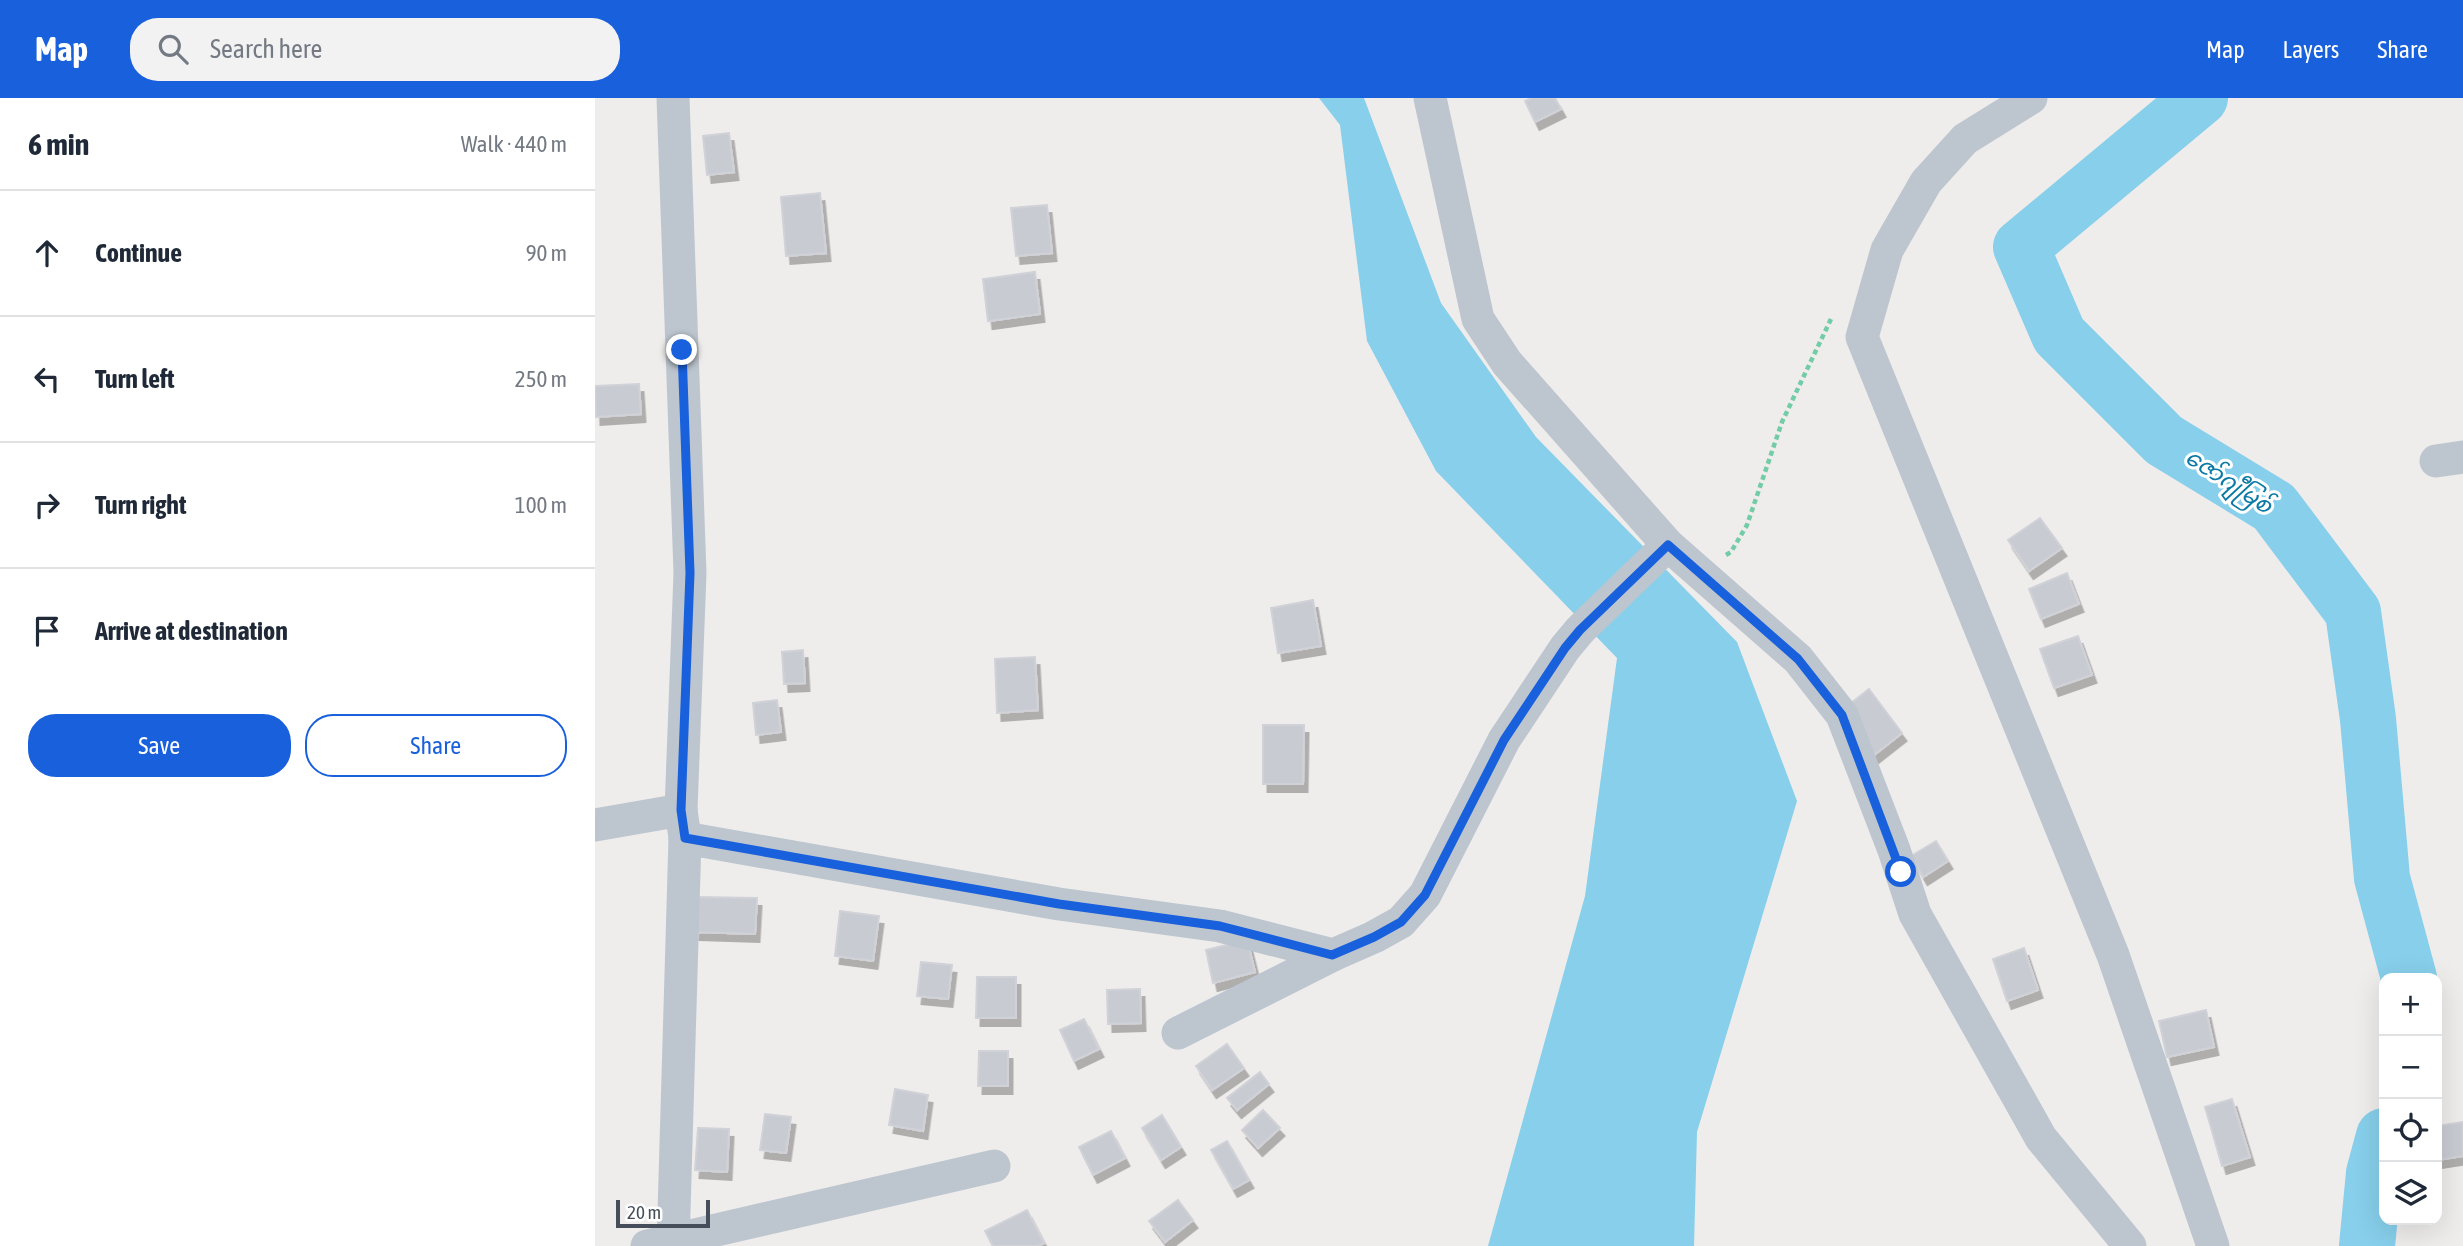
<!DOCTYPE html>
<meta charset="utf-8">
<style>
:root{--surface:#fff;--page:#f2f2f3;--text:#1f2937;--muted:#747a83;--line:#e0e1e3;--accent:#1960dd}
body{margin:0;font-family:"Asap Condensed","Noto Sans Myanmar",sans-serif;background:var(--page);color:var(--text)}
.controls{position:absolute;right:21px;bottom:21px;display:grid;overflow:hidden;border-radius:14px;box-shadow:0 7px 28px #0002}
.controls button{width:63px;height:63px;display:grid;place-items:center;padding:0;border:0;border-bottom:2px solid var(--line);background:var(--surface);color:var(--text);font:35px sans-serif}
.scale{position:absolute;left:21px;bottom:18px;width:94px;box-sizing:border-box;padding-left:7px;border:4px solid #454e5a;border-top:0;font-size:19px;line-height:24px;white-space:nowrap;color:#454e5a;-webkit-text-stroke:5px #fff;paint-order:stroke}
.stop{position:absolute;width:21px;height:21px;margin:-16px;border:5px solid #1960dd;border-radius:50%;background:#fff}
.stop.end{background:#1960dd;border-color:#fff;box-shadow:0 2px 7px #0008}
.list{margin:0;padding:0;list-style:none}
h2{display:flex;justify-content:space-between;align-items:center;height:91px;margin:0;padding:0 28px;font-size:30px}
h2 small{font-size:23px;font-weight:400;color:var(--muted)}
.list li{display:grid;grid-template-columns:46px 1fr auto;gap:21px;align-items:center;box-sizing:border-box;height:126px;padding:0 28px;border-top:2px solid var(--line)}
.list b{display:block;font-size:26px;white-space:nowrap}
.list em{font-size:23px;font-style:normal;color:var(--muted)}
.actions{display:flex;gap:14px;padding:21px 28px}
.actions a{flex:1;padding:16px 0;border:2px solid var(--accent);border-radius:28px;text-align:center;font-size:24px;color:var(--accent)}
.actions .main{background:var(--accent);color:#fff}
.icon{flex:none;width:38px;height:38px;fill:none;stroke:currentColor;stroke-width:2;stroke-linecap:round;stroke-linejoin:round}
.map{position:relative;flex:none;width:1868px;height:1148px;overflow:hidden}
header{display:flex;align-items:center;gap:42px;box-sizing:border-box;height:98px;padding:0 35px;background:var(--accent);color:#fff}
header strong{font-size:33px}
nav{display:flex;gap:38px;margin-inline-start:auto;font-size:24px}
.search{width:490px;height:63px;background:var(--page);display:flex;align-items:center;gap:18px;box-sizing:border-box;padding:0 24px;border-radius:28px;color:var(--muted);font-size:26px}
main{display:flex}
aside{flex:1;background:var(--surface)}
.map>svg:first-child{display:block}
</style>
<header>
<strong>Map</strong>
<div class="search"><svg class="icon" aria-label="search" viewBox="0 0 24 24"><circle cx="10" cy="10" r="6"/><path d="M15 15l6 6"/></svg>Search here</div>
<nav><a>Map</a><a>Layers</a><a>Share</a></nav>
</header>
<main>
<aside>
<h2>6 min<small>Walk · 440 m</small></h2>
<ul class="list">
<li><svg class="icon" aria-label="ahead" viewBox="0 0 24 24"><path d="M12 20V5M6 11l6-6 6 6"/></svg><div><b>Continue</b></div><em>90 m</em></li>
<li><svg class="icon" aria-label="left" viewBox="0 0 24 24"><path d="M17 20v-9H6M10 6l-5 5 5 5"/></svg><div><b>Turn left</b></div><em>250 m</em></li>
<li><svg class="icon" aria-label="right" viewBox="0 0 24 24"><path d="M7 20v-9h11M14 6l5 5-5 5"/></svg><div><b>Turn right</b></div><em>100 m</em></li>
<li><svg class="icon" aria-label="arrive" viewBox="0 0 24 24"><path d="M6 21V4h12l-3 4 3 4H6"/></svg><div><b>Arrive at destination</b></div></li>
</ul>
<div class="actions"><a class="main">Save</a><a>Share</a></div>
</aside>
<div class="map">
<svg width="1868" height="1148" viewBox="0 0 1868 1148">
<defs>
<filter id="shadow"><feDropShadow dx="4.5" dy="8" stdDeviation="0" flood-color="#0004"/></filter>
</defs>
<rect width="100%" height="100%" fill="#efedec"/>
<polygon fill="#87cfeb" points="724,0 769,0 846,205 941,339 1142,544 1202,703 1102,1034 1099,1148 893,1148 990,798 1022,560 841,373 772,243 745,27"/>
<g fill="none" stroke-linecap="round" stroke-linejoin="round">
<g stroke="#87cfeb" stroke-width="56">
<polyline points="1605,0 1426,149 1464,237 1569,342 1679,409 1758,514 1773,621 1787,780 1814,880"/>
<polyline points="1772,1148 1779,1075 1789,1038"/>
</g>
</g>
<g fill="#c9cbd3" stroke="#d0d2d8" stroke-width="2" filter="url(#shadow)">
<polygon points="937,0 960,0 966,11 940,24 930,3"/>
<polygon points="134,35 139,74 112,77 108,38"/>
<polygon points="225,95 231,155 191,158 186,99"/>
<polygon points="452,107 457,155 421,158 416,110"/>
<polygon points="440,174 445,216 393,223 388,181"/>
<polygon points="44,286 46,316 1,319 0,288"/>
<polygon points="1445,420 1467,450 1434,473 1413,442"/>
<polygon points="1472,475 1484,506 1446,521 1434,491"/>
<polygon points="718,502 726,548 683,555 676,510"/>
<polygon points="1483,538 1497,577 1459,590 1445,551"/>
<polygon points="208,552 210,585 189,586 187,554"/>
<polygon points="440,559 443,612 402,615 400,561"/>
<polygon points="1274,591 1307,635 1279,657 1246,613"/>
<polygon points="182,602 186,634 161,637 158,605"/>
<polygon points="668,627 709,627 708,686 668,686"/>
<polygon points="1341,743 1353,763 1328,779 1316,758"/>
<polygon points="102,799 162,800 160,836 100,834"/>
<polygon points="245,813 284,818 278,863 240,858"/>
<polygon points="652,842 660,874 618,885 611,852"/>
<polygon points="1429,850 1443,892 1412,903 1398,861"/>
<polygon points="326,864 357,867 353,901 322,898"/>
<polygon points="382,879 421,879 421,920 381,920"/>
<polygon points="545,891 546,925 513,926 512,892"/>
<polygon points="1611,912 1619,949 1572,959 1564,923"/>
<polygon points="489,921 504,951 479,963 465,932"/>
<polygon points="632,946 649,970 617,992 601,968"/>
<polygon points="384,953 413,953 413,988 383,988"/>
<polygon points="665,974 674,986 642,1012 632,1000"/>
<polygon points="300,991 333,997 328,1033 294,1027"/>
<polygon points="1637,1001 1655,1059 1627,1068 1610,1009"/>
<polygon points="668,1012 685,1030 663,1050 647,1032"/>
<polygon points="170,1016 196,1019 191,1055 165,1052"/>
<polygon points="567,1017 586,1049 566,1062 547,1030"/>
<polygon points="1868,1024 1868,1058 1842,1062 1842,1028"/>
<polygon points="103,1030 134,1031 132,1074 100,1072"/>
<polygon points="516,1033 530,1060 498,1077 484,1049"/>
<polygon points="632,1043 654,1082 638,1091 616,1052"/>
<polygon points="583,1102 598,1122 570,1144 554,1123"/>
<polygon points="432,1112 449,1145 443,1148 398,1148 390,1133"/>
</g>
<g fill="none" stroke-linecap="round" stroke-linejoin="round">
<polyline stroke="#72cca6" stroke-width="4.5" stroke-dasharray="5 3.5" stroke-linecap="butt" points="1131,457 1136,454 1152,427 1187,324 1236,221"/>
<g stroke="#bdc6cf" stroke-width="33">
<polyline points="78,0 95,475 86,712 90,740 78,1148"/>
<polyline points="835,0 883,221 912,265 1073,447 1203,561 1247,617 1299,752 1320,816 1446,1040 1535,1148"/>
<polyline points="1436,0 1370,41 1331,84 1292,152 1267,239 1518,857 1618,1148"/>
<polyline points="1841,363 1868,359"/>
<polyline points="0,727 86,712"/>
<polyline points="90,740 464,806 625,828 738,857"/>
<polyline points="583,935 738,857 779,839 806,824 830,797 909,642 970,550 985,532 1073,447"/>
<polyline points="52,1148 399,1068"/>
</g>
</g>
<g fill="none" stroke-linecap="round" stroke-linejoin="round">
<polyline stroke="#1960dd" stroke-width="9" points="87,252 95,475 86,712 90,740 464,806 625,828 737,857 779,839 806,824 830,797 909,642 970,550 985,532 1073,447 1203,561 1247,617 1306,774"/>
</g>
<g text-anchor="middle" stroke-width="6" stroke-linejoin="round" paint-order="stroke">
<g font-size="23" font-style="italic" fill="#0c7aa5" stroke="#fff">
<text transform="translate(1634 383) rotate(33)" y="8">ဇော်ဂျီမြစ်</text>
</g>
</g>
</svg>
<div class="controls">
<button>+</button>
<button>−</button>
<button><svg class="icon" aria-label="locate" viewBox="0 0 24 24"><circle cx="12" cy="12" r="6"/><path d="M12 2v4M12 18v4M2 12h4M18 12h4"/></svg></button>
<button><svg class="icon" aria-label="layers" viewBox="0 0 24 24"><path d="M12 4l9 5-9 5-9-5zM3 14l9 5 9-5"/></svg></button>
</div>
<div class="scale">20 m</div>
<div class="stop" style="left:1306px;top:774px"></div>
<div class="stop end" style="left:87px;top:252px"></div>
</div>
</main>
